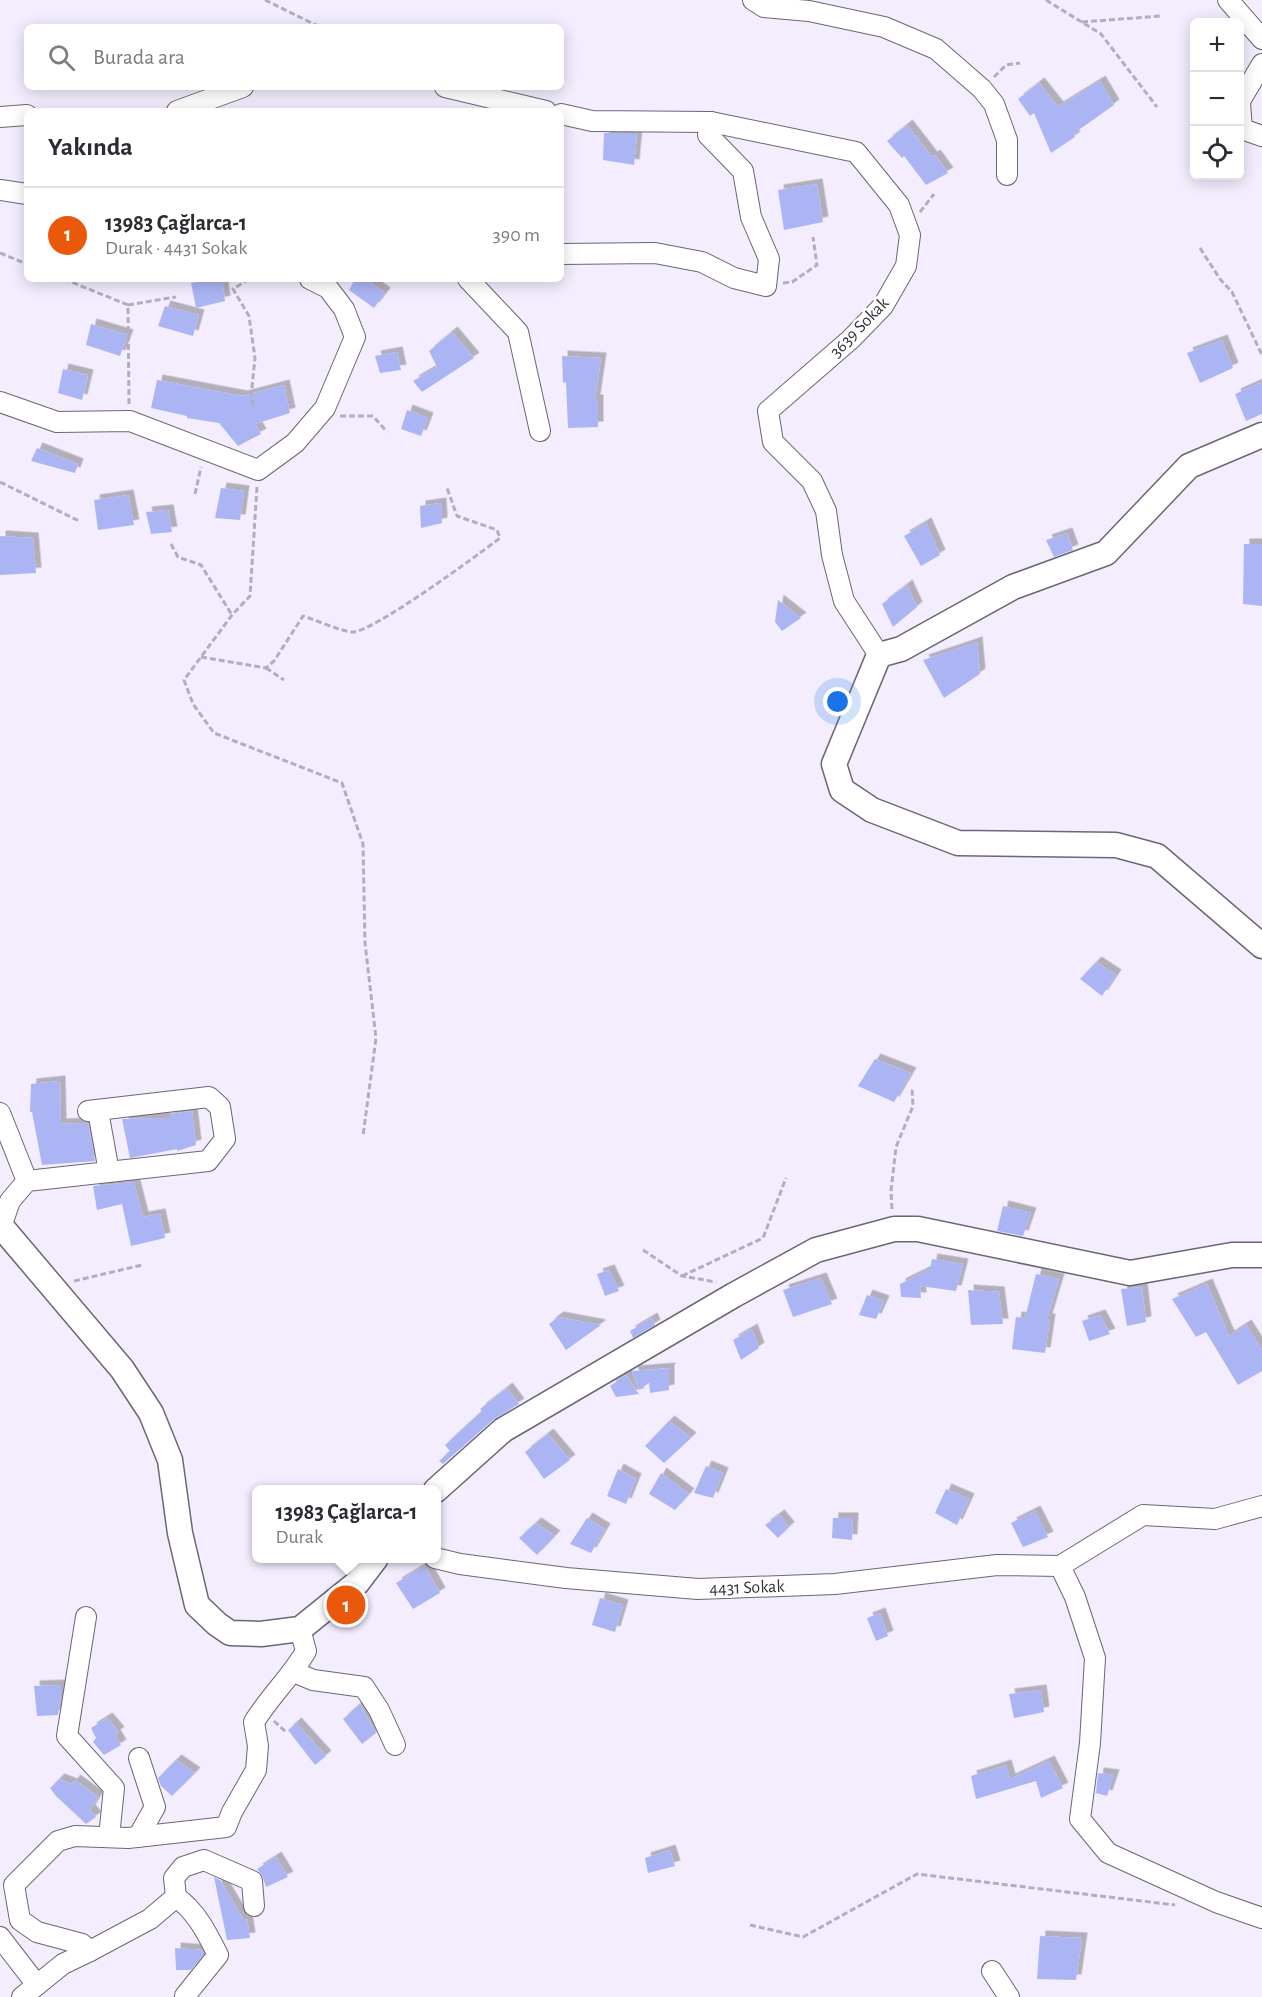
<!DOCTYPE html>
<html lang="tr">
<meta charset="utf-8">
<style>
:root{--surface:#fff;--page:#f2f2f3;--text:#2b2b33;--muted:#7c7c81;--line:#e1e1e2;--accent:#ea580c}
body{margin:0;font-family:"Alegreya Sans",sans-serif;background:var(--page);color:var(--text)}
.controls{position:absolute;right:18px;top:18px;display:grid;overflow:hidden;border-radius:9px;box-shadow:0 3px 15px #0003}
.controls button{width:54px;height:54px;display:grid;place-items:center;padding:0;border:0;border-bottom:2px solid var(--line);background:var(--surface);color:var(--text);font:30px sans-serif}
.you{position:absolute;left:838px;top:702px;width:21px;height:21px;margin:-15px;border:4px solid #fff;border-radius:50%;background:#1a73e8;box-shadow:0 0 0 9px #1a73e833}
.badge{display:grid;place-items:center;width:39px;height:39px;border-radius:50%;background:var(--accent);color:#fff;font-size:20px;font-weight:700}
.pin{position:absolute;translate:-50% -50%;border:3px solid #fff;box-shadow:0 2px 6px #0006}
.popup{position:absolute;left:252px;top:1485px;width:189px;height:78px;box-sizing:border-box;display:grid;place-content:center;border-radius:9px;background:var(--surface);filter:drop-shadow(0 2px 4px #0005);font-size:20px;white-space:nowrap;color:var(--muted)}
.popup b{font-size:22px;color:var(--text)}
.popup::after{content:'';position:absolute;left:50%;top:100%;margin-left:-12px;border:12px solid transparent;border-top-color:var(--surface)}
.list{margin:0;padding:0;list-style:none}
h2{display:flex;justify-content:space-between;align-items:center;height:78px;margin:0;padding:0 24px;font-size:26px}
h2 small{font-size:20px;font-weight:400;color:var(--muted)}
.list li{display:grid;grid-template-columns:39px 1fr auto;gap:18px;align-items:center;box-sizing:border-box;height:96px;padding:0 24px;border-top:2px solid var(--line)}
.list b{display:block;font-size:22px;white-space:nowrap}
.list p{margin:0;font-size:20px;white-space:nowrap;color:var(--muted)}
.list em{font-size:20px;font-style:normal;color:var(--muted)}
.icon{flex:none;width:33px;height:33px;fill:none;stroke:currentColor;stroke-width:2;stroke-linecap:round;stroke-linejoin:round}
.map{position:relative;flex:none;width:1262px;height:1997px;overflow:hidden}
.search{position:absolute;background:var(--surface);box-shadow:0 3px 15px #0003;left:24px;top:24px;width:540px;height:66px;display:flex;align-items:center;gap:15px;box-sizing:border-box;padding:0 21px;border-radius:9px;color:var(--muted);font-size:22px}
.panel{position:absolute;background:var(--surface);box-shadow:0 3px 15px #0003;left:24px;top:108px;width:540px;height:174px;border-radius:9px}
.map>svg:first-child{display:block}
</style>
<div class="map">
<svg width="1262" height="1997" viewBox="0 0 1262 1997">
<defs>
<filter id="shadow"><feDropShadow dx="5.5" dy="-5.5" stdDeviation="0" flood-color="#0004"/></filter>
</defs>
<rect width="100%" height="100%" fill="#f3edfe"/>
<g fill="#acb5f4" filter="url(#shadow)">
<polygon points="1100,81 1114,105 1073,134 1075,137 1051,153 1034,113 1030,116 1018,99 1039,83 1058,107"/>
<polygon points="907,125 932,157 935,155 948,173 926,185 904,156 902,158 887,141"/>
<polygon points="604,133 637,133 634,165 603,160"/>
<polygon points="817,184 823,222 784,230 778,190"/>
<polygon points="214,279 222,279 225,301 196,308 191,283"/>
<polygon points="355,279 365,279 385,293 374,308 349,290"/>
<polygon points="165,306 199,315 193,336 158,326"/>
<polygon points="91,324 128,335 120,356 86,345"/>
<polygon points="452,332 474,358 422,392 413,381 437,367 429,351"/>
<polygon points="1222,340 1233,368 1200,383 1187,353"/>
<polygon points="397,352 401,370 380,373 375,356"/>
<polygon points="562,356 601,358 595,400 598,400 598,427 568,428 566,382 563,383"/>
<polygon points="63,369 88,375 82,400 58,393"/>
<polygon points="157,380 242,396 284,385 290,413 255,424 261,434 238,446 219,423 187,418 187,416 151,408"/>
<polygon points="1262,382 1262,414 1246,421 1235,394"/>
<polygon points="407,410 428,418 421,436 401,429"/>
<polygon points="37,448 78,464 75,473 31,461"/>
<polygon points="221,488 244,491 240,520 215,518"/>
<polygon points="128,495 134,525 98,530 94,500"/>
<polygon points="441,503 442,523 421,528 420,506"/>
<polygon points="168,510 172,532 151,534 146,512"/>
<polygon points="926,523 940,555 921,566 904,536"/>
<polygon points="1067,533 1073,550 1054,557 1046,540"/>
<polygon points="0,536 33,538 36,573 0,575"/>
<polygon points="1244,544 1262,544 1262,606 1243,604"/>
<polygon points="907,585 917,607 893,627 882,604"/>
<polygon points="778,600 801,618 782,631 775,622"/>
<polygon points="977,642 980,674 944,698 923,660"/>
<polygon points="1096,962 1116,975 1102,996 1080,979"/>
<polygon points="875,1059 911,1073 894,1102 858,1086"/>
<polygon points="60,1081 61,1124 88,1123 95,1161 42,1165 32,1112 30,1112 31,1084"/>
<polygon points="192,1111 196,1145 177,1151 177,1149 130,1158 122,1119 170,1118 170,1114"/>
<polygon points="134,1182 143,1217 160,1214 165,1238 131,1246 122,1204 97,1210 93,1186"/>
<polygon points="1003,1206 1031,1213 1023,1236 997,1231"/>
<polygon points="932,1259 963,1264 956,1291 920,1286 921,1298 901,1297 900,1284 930,1269"/>
<polygon points="609,1270 619,1291 605,1296 597,1274"/>
<polygon points="1036,1274 1059,1279 1047,1319 1050,1319 1045,1353 1012,1349 1016,1317 1025,1318"/>
<polygon points="821,1278 832,1304 793,1317 783,1290"/>
<polygon points="1207,1284 1229,1336 1246,1325 1262,1350 1262,1371 1238,1385 1206,1332 1196,1337 1172,1299"/>
<polygon points="1142,1287 1146,1322 1127,1326 1121,1289"/>
<polygon points="968,1290 999,1292 1003,1324 971,1325"/>
<polygon points="867,1295 884,1301 876,1319 859,1315"/>
<polygon points="1100,1315 1110,1334 1089,1341 1082,1321"/>
<polygon points="558,1317 601,1325 566,1350 549,1324"/>
<polygon points="652,1318 655,1325 633,1338 630,1331"/>
<polygon points="752,1329 759,1348 741,1360 733,1340"/>
<polygon points="671,1368 669,1370 669,1390 650,1393 649,1383 639,1390 632,1371"/>
<polygon points="626,1375 639,1394 616,1397 610,1386"/>
<polygon points="507,1388 519,1404 494,1419 443,1464 439,1461 450,1451 445,1445 482,1411 480,1409"/>
<polygon points="669,1421 691,1438 664,1463 645,1446"/>
<polygon points="548,1434 570,1460 544,1479 525,1452"/>
<polygon points="706,1466 723,1473 713,1498 694,1493"/>
<polygon points="618,1469 636,1479 626,1504 607,1496"/>
<polygon points="661,1473 689,1494 675,1510 649,1494"/>
<polygon points="946,1489 969,1499 957,1525 935,1513"/>
<polygon points="1035,1511 1048,1537 1023,1547 1011,1523"/>
<polygon points="779,1515 789,1527 778,1538 765,1525"/>
<polygon points="587,1518 605,1529 591,1553 570,1544"/>
<polygon points="833,1518 853,1518 852,1540 832,1538"/>
<polygon points="536,1523 555,1536 537,1555 519,1538"/>
<polygon points="425,1566 440,1593 413,1609 396,1583"/>
<polygon points="600,1598 623,1605 615,1632 592,1625"/>
<polygon points="880,1613 888,1636 876,1641 867,1618"/>
<polygon points="61,1685 61,1696 58,1715 37,1716 34,1686"/>
<polygon points="1041,1690 1044,1712 1014,1718 1009,1694"/>
<polygon points="360,1704 376,1733 362,1744 343,1719"/>
<polygon points="107,1718 119,1732 115,1735 121,1745 104,1755 93,1742 96,1738 91,1728"/>
<polygon points="296,1723 326,1756 315,1765 288,1730"/>
<polygon points="176,1760 195,1773 172,1796 161,1786 158,1778"/>
<polygon points="1049,1761 1063,1788 1041,1798 1036,1781 976,1799 971,1776 1006,1765 1010,1779"/>
<polygon points="1098,1773 1114,1775 1107,1796 1096,1793"/>
<polygon points="59,1779 72,1784 75,1780 98,1797 90,1810 96,1817 86,1824 56,1796 50,1788"/>
<polygon points="670,1850 675,1866 648,1873 645,1858"/>
<polygon points="276,1857 288,1877 266,1887 262,1875 257,1869"/>
<polygon points="214,1877 220,1880 243,1919 247,1919 250,1938 227,1940"/>
<polygon points="1040,1936 1082,1938 1076,1980 1037,1979"/>
<polygon points="175,1948 202,1950 203,1955 191,1970 176,1970"/>
</g>
<g fill="none" stroke-linecap="round" stroke-linejoin="round">
<g stroke="#6b6675" stroke-width="22">
<g id="minor">
<polyline points="753,0 764,7 809,11 884,27 936,49 982,89 994,104 1007,140 1007,175"/>
<polyline points="1228,0 1262,39"/>
<polyline points="445,87 546,111"/>
<polyline points="1240,101 1262,64"/>
<polyline points="1240,103 1242,129 1262,136"/>
<polyline points="177,111 243,87"/>
<polyline points="561,114 592,121 711,122 856,152 899,205 910,235 906,266 883,306 851,339 768,411 773,442 812,481 826,511 832,555 844,601 879,655"/>
<polyline points="0,117 27,115"/>
<polyline points="0,190 27,194"/>
<polyline points="561,254 655,253 702,262 734,278 766,286 769,259 751,217 743,171 708,135 711,122"/>
<polyline points="468,279 518,332 540,431"/>
<polyline points="0,402 57,422 130,421 258,470 295,443 325,408 355,337 344,309 328,288 310,279"/>
<polyline points="98,1111 109,1172"/>
<polyline points="0,1113 27,1181"/>
<polyline points="1,1227 10,1201 27,1181 208,1161 225,1139 220,1107 209,1097 88,1111"/>
<polyline points="1262,1506 1215,1519 1143,1515 1060,1566 1075,1597 1095,1658 1090,1743 1080,1819 1108,1853 1216,1902 1262,1918"/>
<polyline points="435,1558 460,1564 566,1578 698,1589 835,1584 997,1565 1060,1566"/>
<polyline points="86,1617 67,1736 114,1788 109,1837"/>
<polyline points="294,1672 313,1680 364,1687 379,1710 395,1745"/>
<polyline points="138,1837 155,1807 139,1758"/>
<polyline points="176,1897 174,1878 183,1867 204,1860 252,1881 254,1906"/>
<polyline points="0,1937 37,1985"/>
<path d="M90,1951l60,-32 26,-22c20,14 31,36 42,58l-33,41"/>
<polyline points="992,1971 1009,1997"/>
<path d="M22,1997l41,-33 27,-13 -8,-7 -45,-12 -17,-12 -6,-35 44,-44 17,-5 53,2 98,-11 6,-15 24,-42 2,-24 -4,-24c16,-26 37,-45 52,-71l-6,-22"/>
</g>
</g>
<g stroke="#6b6675" stroke-width="27">
<g id="tertiary">
<polyline points="1262,435 1189,466 1106,553 1013,587 901,649 879,655 834,764 842,790 872,810 958,843 1116,845 1157,856 1262,946"/>
<polyline points="0,1225 122,1369 151,1413 170,1460 180,1533 197,1605 217,1624 230,1633 261,1634 300,1629 357,1583 376,1558"/>
<polyline points="436,1490 503,1430 734,1295 816,1250 894,1229 918,1229 1130,1273 1232,1255 1262,1255"/>
</g>
</g>
<g stroke="#b3aebc" stroke-width="3" stroke-dasharray="6 3" stroke-linecap="butt">
<polyline points="265,0 320,27"/>
<polyline points="1046,0 1101,34 1157,107"/>
<polyline points="1082,22 1161,16"/>
<polyline points="994,77 1006,65 1020,63"/>
<polyline points="920,212 934,194"/>
<polyline points="1200,248 1220,279 1232,292 1262,355"/>
<polyline points="0,253 27,264"/>
<polyline points="64,279 128,305 129,404"/>
<polyline points="249,279 233,289 249,316 255,358 251,397 254,408"/>
<polyline points="783,283 792,282 817,265 813,237"/>
<polyline points="128,305 176,297"/>
<polyline points="340,416 373,416 387,432"/>
<polyline points="0,482 79,521"/>
<polyline points="257,487 250,596 232,615 184,680 193,704 214,733 342,783 363,844 365,943 376,1038 363,1136"/>
<polyline points="195,494 201,467"/>
<polyline points="171,544 178,557 201,565 232,615"/>
<path d="M201,657l65,11 8,-7 29,-45c13,4 37,15 49,16 20,1 127,-78 148,-94l-3,-8 -40,-14 -10,-28"/>
<polyline points="266,668 284,680"/>
<polyline points="892,1209 891,1191 896,1147 913,1106 912,1088"/>
<polyline points="643,1250 682,1276 716,1282"/>
<polyline points="682,1276 763,1238 786,1178"/>
<polyline points="74,1281 142,1265"/>
<polyline points="274,1721 286,1732"/>
<polyline points="750,1925 803,1937 917,1874 1175,1905"/>
</g>
<use href="#minor" stroke="#fff" stroke-width="20"/>
<use href="#tertiary" stroke="#fff" stroke-width="24"/>
</g>
<g text-anchor="middle" stroke-width="5" stroke-linejoin="round" paint-order="stroke">
<g font-size="18" fill="#353239" stroke="#fff">
<text transform="translate(859 327) rotate(-46)" y="6">3639 Sokak</text>
<text transform="translate(747 1587) rotate(-2)" y="6">4431 Sokak</text>
</g>
</g>
</svg>
<div class="controls">
<button>+</button>
<button>−</button>
<button><svg class="icon" aria-label="locate" viewBox="0 0 24 24"><circle cx="12" cy="12" r="6"/><path d="M12 2v4M12 18v4M2 12h4M18 12h4"/></svg></button>
</div>
<div class="you"></div>
<div class="pin badge" style="left:346px;top:1605px">1</div>
<div class="popup"><b>13983 Çağlarca-1</b>Durak</div>
<div class="search"><svg class="icon" aria-label="search" viewBox="0 0 24 24"><circle cx="10" cy="10" r="6"/><path d="M15 15l6 6"/></svg>Burada ara</div>
<section class="panel">
<h2>Yakında<small></small></h2>
<ul class="list">
<li><span class="badge">1</span><div><b>13983 Çağlarca-1</b><p>Durak · 4431 Sokak</p></div><em>390 m</em></li>
</ul>
</section>
</div>
